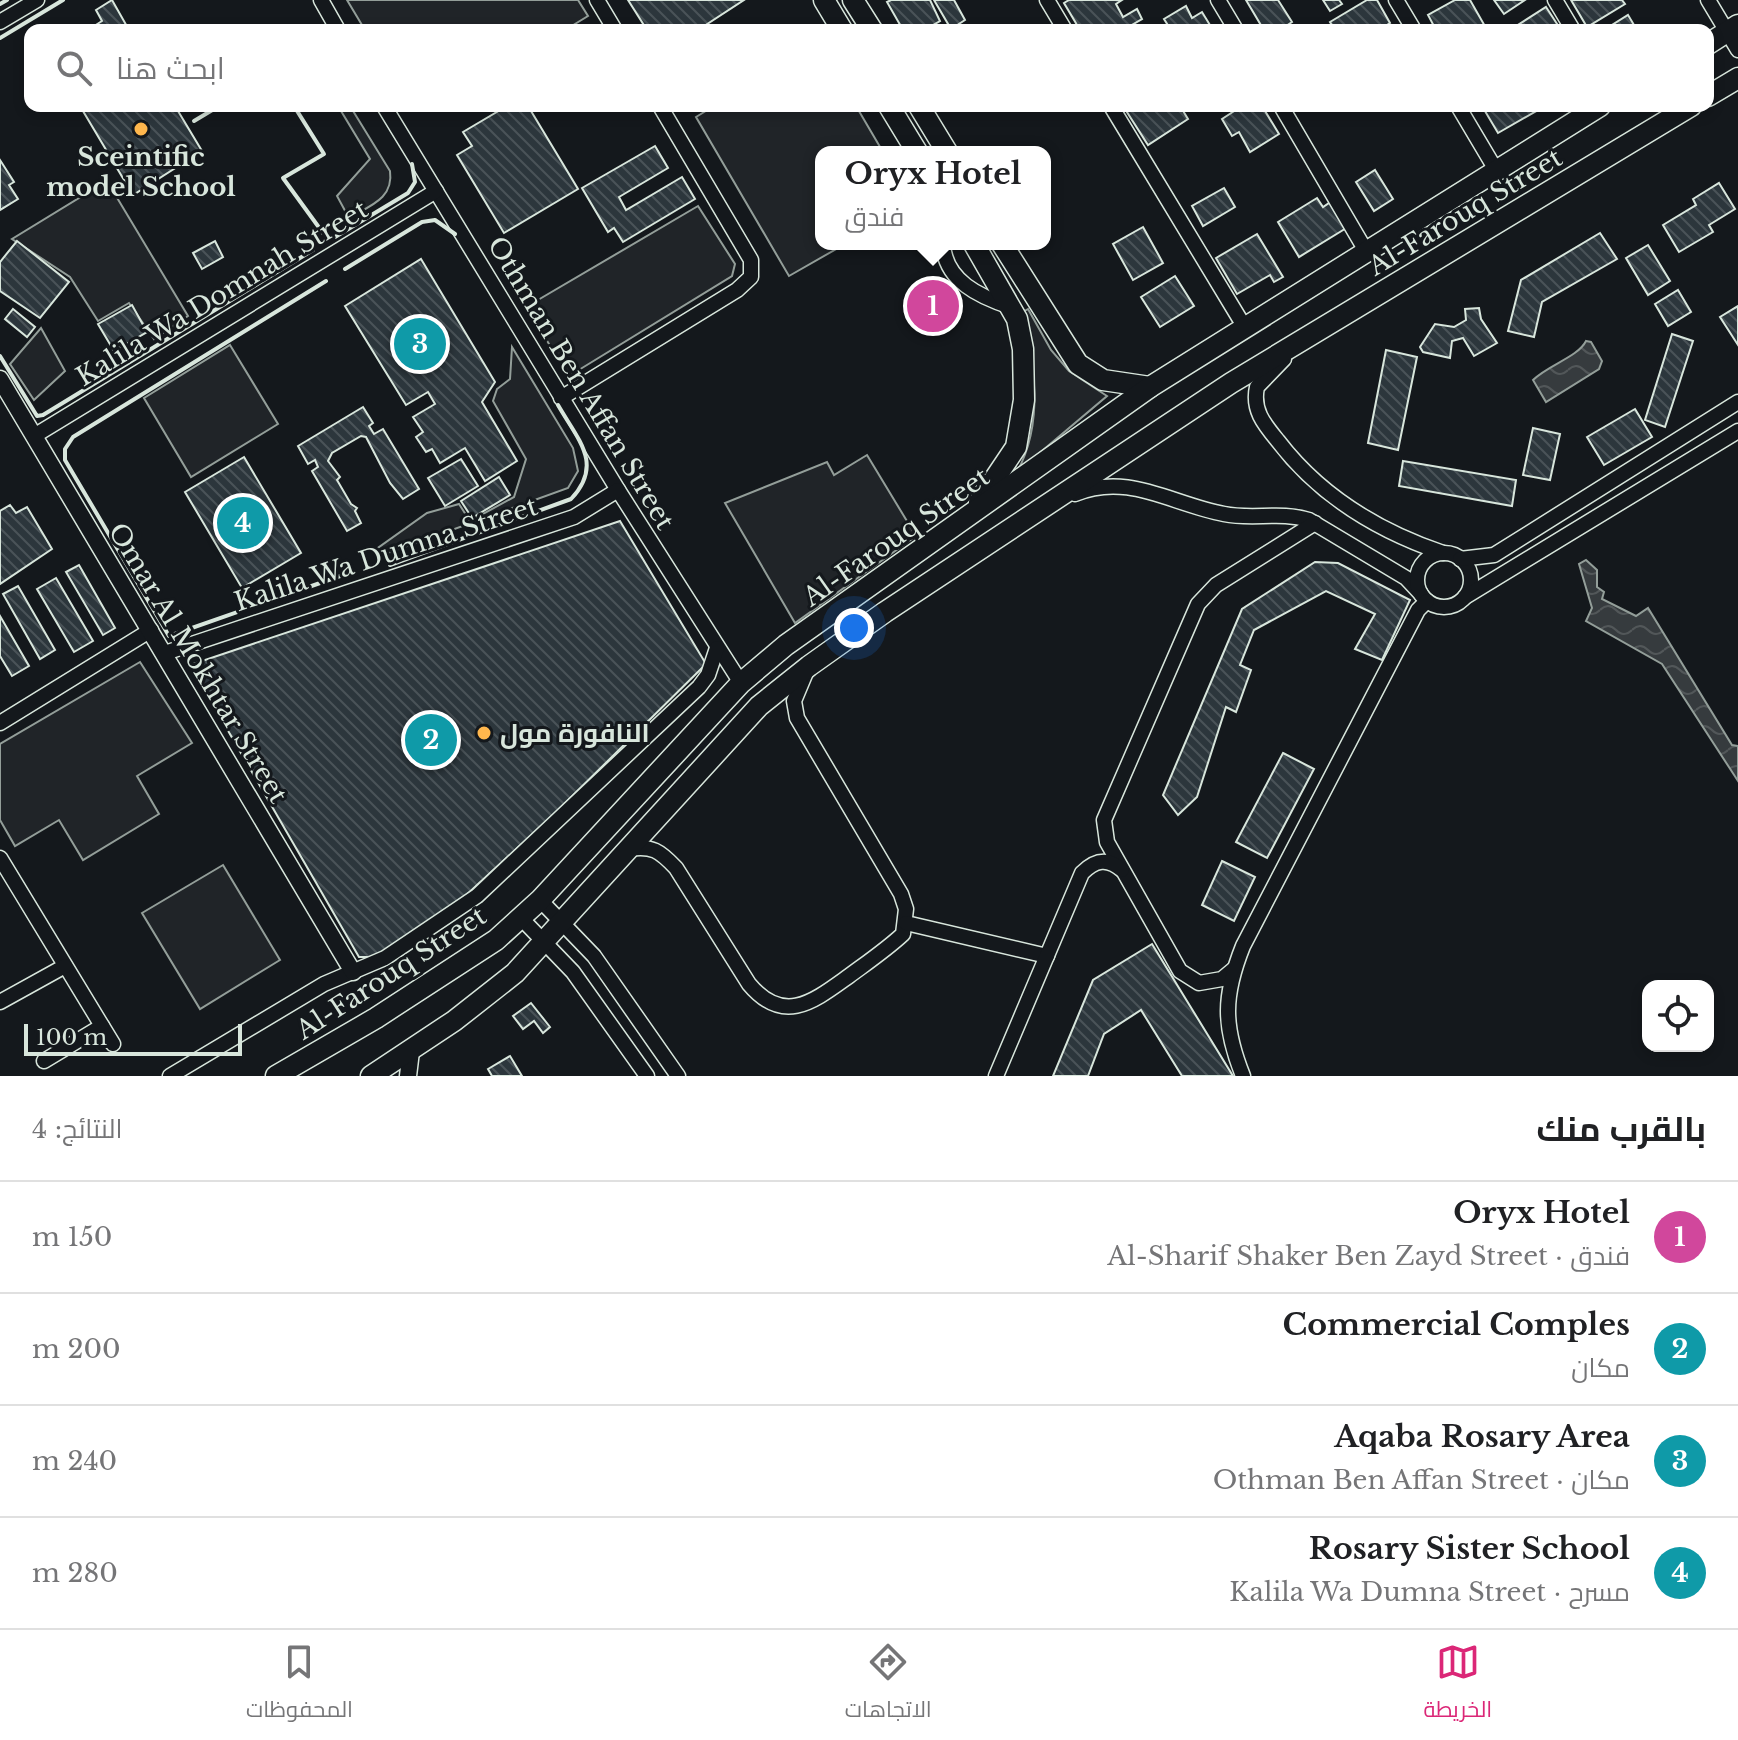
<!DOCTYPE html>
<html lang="ar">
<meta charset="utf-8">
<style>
:root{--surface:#fff;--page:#f2f2f2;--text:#202124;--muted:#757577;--line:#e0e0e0;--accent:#db2777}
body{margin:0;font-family:"Libre Baskerville",Cairo,serif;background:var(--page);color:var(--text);direction:rtl}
.controls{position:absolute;right:24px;bottom:24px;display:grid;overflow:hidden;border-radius:16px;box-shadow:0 4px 12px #0003}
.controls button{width:72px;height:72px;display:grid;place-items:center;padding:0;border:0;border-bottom:2px solid var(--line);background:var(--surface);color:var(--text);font:40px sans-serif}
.scale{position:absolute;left:24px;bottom:20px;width:218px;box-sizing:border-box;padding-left:8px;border:4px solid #d8e6dc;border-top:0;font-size:22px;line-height:28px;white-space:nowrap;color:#d8e6dc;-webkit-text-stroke:6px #14181c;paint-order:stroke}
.you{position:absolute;left:854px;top:628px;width:28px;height:28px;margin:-20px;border:6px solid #fff;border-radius:50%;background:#1a73e8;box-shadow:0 0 0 12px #1a73e833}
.badge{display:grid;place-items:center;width:52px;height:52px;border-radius:50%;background:var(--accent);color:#fff;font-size:26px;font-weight:700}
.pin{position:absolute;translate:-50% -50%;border:4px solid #fff;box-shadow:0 2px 8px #0006}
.popup{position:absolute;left:815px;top:146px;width:236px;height:104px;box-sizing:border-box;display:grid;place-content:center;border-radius:16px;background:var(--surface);filter:drop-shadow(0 2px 6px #0005);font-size:26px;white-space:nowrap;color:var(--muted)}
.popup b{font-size:30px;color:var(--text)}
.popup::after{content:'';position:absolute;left:50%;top:100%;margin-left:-16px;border:16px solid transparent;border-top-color:var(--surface)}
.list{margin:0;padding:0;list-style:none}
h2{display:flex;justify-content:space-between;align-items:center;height:104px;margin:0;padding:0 32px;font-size:34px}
h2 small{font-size:26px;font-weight:400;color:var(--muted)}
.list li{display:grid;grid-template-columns:52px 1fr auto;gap:24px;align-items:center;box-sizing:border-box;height:112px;padding:0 32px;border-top:2px solid var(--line)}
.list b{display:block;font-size:30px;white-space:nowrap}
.list p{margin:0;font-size:26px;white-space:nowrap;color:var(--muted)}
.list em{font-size:26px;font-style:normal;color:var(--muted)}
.icon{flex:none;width:44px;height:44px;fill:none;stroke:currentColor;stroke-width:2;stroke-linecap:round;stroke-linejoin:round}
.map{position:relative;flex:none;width:1738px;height:1076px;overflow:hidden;direction:ltr}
.search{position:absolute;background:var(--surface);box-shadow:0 4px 12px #0003;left:24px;right:24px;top:24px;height:88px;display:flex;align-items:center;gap:20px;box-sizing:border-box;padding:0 28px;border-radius:16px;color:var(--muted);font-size:30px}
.sheet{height:552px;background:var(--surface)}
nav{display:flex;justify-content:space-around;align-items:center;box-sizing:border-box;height:112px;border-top:2px solid var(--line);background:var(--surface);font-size:22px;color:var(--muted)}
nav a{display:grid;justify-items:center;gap:4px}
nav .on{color:var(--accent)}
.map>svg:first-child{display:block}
</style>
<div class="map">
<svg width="1738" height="1076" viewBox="0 0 1738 1076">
<defs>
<pattern id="water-waves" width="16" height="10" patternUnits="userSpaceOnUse" patternTransform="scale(2)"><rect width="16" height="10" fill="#363b3e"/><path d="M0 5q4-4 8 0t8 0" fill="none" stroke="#525759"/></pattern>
<pattern id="building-back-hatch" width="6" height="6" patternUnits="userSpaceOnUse" patternTransform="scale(2)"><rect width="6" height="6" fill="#2c363c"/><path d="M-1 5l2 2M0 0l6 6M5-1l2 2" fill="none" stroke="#4a5358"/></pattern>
</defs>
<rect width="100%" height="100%" fill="#14181c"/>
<g fill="#202428" stroke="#939e99" stroke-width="2">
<polygon points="347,0 578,0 588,16 565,30 365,30"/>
<path d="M338,106h12l40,65c4,28 -21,35 -41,47l-12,-22 33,-37z"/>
<polygon points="714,106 856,106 883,152 821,152 821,244 845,244 789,276 696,117"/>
<polygon points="107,181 188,316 154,339 129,303 98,321 70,277 12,239"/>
<polygon points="698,206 735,264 732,276 569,376 526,307"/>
<path d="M1028,309l23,41 18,21 38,25 -90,76c27,-49 18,-107 4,-159z"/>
<polygon points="41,328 65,371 34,400 10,364"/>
<polygon points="230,345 278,424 191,477 144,398"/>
<polygon points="512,347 573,448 578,471 568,488 377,557 375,550 427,513 459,504 470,521 514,497 526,459 493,401 497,389 510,379"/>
<polygon points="867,455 916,536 795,623 725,503 827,462 834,475"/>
<polygon points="140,662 192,743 137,776 159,814 83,860 59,820 15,846 0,820 0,744"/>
<polygon points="223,865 280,960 200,1009 142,913"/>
</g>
<g fill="url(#water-waves)" stroke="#939e99" stroke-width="2">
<path d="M1586,341l5,1 11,19 -3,8 -53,33 -13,-22c15,-15 45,-23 53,-39z"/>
<polygon points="1586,560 1597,570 1597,587 1604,592 1602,599 1636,616 1648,608 1732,745 1738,746 1738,781 1662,664 1586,621 1592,608 1579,564"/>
</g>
<g fill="url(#building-back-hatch)" stroke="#d8e6dc" stroke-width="2">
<polygon points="112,0 129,30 88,30 102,21 96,10"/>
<polygon points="628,0 744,0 698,30 647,30"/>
<polygon points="891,0 930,0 940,21 924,30 903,30 887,2"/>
<polygon points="934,0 954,0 965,20 951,29"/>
<polygon points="1069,0 1122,0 1116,4 1123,17 1137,9 1142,19 1123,30 1080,30 1064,3"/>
<polygon points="1246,0 1278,0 1292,22 1280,30 1257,30 1262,27"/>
<polygon points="1323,0 1339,0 1342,4 1330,11"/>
<polygon points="1367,0 1377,0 1390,23 1379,30 1335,30 1330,22"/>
<polygon points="1455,0 1470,0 1486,28 1436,30 1428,15"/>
<polygon points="1494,0 1525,0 1504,14"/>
<polygon points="1571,0 1622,0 1625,4 1587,27"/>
<polygon points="1186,6 1192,18 1202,12 1213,30 1171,30 1164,19"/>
<polygon points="1546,7 1561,30 1510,30"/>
<polygon points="1628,15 1637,30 1604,30"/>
<polygon points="80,106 175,106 202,151 133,195"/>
<polygon points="507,106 528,106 578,189 504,233 457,155 472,146 463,132"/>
<polygon points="1129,106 1180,106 1188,119 1148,145 1125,109"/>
<polygon points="1242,106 1262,106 1279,134 1250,152 1239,132 1232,136 1222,119"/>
<polygon points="1482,106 1536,106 1538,110 1498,133"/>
<polygon points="655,146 668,168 619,197 626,210 682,177 695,199 623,242 614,228 608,232 582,188"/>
<polygon points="0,160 14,182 9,185 18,199 0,210"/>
<polygon points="1375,170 1393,199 1374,211 1356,182"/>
<polygon points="1719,183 1735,209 1709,225 1713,232 1679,252 1663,225 1696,205 1693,199"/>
<polygon points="1224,188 1235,207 1203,226 1192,206"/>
<polygon points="1317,198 1323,207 1332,201 1348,227 1299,257 1278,222"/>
<polygon points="1143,227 1163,263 1133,280 1113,244"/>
<polygon points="1600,233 1617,259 1542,302 1534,337 1508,331 1521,280"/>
<polygon points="1257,234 1283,277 1274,282 1270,275 1237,294 1216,258"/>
<polygon points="17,241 69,282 40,318 0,291 0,262"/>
<polygon points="215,241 223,257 202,269 193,253"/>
<polygon points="1648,245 1670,281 1648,295 1626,258"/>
<polygon points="421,259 495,382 482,402 517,461 485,481 465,448 440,463 432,449 426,452 416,437 423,432 413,417 435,404 428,392 406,405 345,306"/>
<polygon points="1175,276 1194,306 1160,327 1141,297"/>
<polygon points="1678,290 1691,312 1668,326 1655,304"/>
<polygon points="132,305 147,332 114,351 98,324"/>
<polygon points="1738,306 1738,345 1720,317"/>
<polygon points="1479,308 1481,319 1497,343 1474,356 1463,338 1452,341 1450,358 1423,352 1420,347 1435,324 1454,327 1466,320 1465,309"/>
<polygon points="13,309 35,327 27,337 5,319"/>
<polygon points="1672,334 1693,341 1665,427 1645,420"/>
<polygon points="1386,350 1417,357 1398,450 1368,443"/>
<polygon points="363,407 373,423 369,426 374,434 383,429 419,489 403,499 390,483 366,437 361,436 332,453 328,461 340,477 337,480 351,504 357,508 355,511 361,523 347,531 312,471 318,467 315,460 308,464 298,446"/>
<polygon points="1635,409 1652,437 1604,465 1587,437"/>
<polygon points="1533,428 1560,434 1550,480 1523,475"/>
<polygon points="244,457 301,553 242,588 185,492"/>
<polygon points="461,459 478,486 445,506 428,478"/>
<polygon points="1403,461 1516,480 1512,506 1399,486"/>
<polygon points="499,477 510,495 472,518 461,501"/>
<polygon points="10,505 16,513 27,507 52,549 0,584 0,511"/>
<polygon points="620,521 706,664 553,815 463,898 376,957 359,957 190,665"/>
<polygon points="1315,562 1338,563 1410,600 1382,660 1355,649 1375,614 1326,591 1254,630 1240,665 1251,670 1236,712 1226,707 1197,797 1178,815 1163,795 1242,609"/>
<polygon points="79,565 115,628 103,635 66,572"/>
<polygon points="56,578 93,641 74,652 37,589"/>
<polygon points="18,586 55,650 40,659 3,594"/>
<polygon points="0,616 29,666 12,676 0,656"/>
<polygon points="1283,753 1314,769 1267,858 1236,842"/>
<polygon points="1222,861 1255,877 1234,921 1202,905"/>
<polygon points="1152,944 1233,1076 1182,1076 1141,1010 1104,1034 1088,1076 1053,1076 1093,980"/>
<polygon points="531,1003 550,1027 543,1033 534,1021 523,1029 513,1016"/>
<polygon points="510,1056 522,1076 492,1076 488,1069"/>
</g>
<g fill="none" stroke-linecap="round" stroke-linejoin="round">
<g stroke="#d8e6dc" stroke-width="17">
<g id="minor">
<polyline points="321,0 338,30"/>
<polyline points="597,0 615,30"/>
<polyline points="1047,0 1065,30"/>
<polyline points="1218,0 1236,30"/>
<polyline points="1396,0 1414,30"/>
<polyline points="1555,0 1573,30"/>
<polyline points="1708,0 1738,50"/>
<polyline points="0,22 37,0"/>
<polyline points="384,106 618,490 741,683"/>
<polyline points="1111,106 1244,326"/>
<polyline points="1281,106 1366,251"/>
<polyline points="1458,106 1496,170"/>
<path d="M943,244c2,37 37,53 68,63"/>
<path d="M1284,359l-27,28c-5,23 7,37 21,54 42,55 100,90 165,112"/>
<polyline points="561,398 737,290 751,277 751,260 660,106"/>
<polyline points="34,436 436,191"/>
<path d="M1075,494c53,-22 96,10 149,20 29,6 56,-3 85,6l97,58 15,16"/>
<circle cx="1444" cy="580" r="27"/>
<polyline points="1460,559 1494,555 1738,402"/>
<polyline points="1465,597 1738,431"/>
<polyline points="165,653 574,517 618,490"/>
<polyline points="0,723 151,630"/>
<path d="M629,849c23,-4 31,2 47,19l73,116c35,42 65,17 100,-8 19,-14 38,-27 54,-42l3,-25 -5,-15 -104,-176 -3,-17 13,-31"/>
<polyline points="0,858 113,1044"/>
<polyline points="540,900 594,956 678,1076"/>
<polyline points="521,918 573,972 647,1076"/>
<polyline points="906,923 1047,956"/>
<polyline points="1234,969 1222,979 1199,983 1180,971 1107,842 1104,820 1198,604 1216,585 1315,523"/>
<polyline points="0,1002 65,966"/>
<polyline points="44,1061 102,1026"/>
<polyline points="170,1076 324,984 385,958 477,896 699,687 708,675 717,648"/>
<path d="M996,1076l86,-203c13,-13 25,-16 40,-3"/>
<path d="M1243,1076c-20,-50 -20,-80 0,-130l175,-336 9,-9"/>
</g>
</g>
<g stroke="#d8e6dc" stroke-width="19">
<g id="tertiary">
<polyline points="0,379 353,972"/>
<polyline points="408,1076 411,1051"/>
</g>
</g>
<g stroke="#d8e6dc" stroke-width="23">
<g id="primary">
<polyline points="824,0 842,30"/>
<polyline points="853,0 872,30"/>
<polyline points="1708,44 1738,25"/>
<polyline points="1708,96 1738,78"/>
<polyline points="889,106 917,152"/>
<polyline points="919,106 947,152"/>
<polyline points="974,244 1017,319 1023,349 1024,400 1016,447 979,502"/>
<polyline points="1002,244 1078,364 1103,380 1150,387"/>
<polyline points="276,1076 376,1018 496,940 540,900 741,683 786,645 1150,387 1600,106"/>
<polyline points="371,1076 454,1021 515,973 759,706 809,666 885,612 1231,383 1691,106"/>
</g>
</g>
<use href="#minor" stroke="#14181c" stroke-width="14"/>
<use href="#tertiary" stroke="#14181c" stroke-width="16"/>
<use href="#primary" stroke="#14181c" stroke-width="20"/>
<g stroke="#d8e6dc" stroke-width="4">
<polyline points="0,4 7,0"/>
<polyline points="0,38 63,0"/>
<polyline points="294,106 324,154 283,178 323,233"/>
<polyline points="194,121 219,106"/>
<polyline points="335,237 408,193 415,182 412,164"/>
<polyline points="345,269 422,222 435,220 455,234"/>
<polyline points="326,281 73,437 65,449 65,460 169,636 343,575"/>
<polyline points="0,356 37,416 43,415 313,250"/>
<path d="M390,565l181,-66c33,-35 7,-59 -13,-94"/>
</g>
</g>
<g fill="#ffb74d" stroke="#14181c" stroke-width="3">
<circle cx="141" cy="129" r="8"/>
<circle cx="484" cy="733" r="8"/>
</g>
<g text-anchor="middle" stroke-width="6" stroke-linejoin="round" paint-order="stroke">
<g font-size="26" font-weight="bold" fill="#d8e6dc" stroke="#14181c">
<text x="141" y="166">Sceintific<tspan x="141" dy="30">model School</tspan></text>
<text x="500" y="742" text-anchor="start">النافورة مول</text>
</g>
<g font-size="26" fill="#d8e6dc" stroke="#14181c">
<text transform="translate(1465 212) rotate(-31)" y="9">Al-Farouq Street</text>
<text transform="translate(222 293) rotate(-31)" y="9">Kalila Wa Domnah Street</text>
<text transform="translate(581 383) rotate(59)" y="9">Othman Ben Affan Street</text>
<text transform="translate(896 537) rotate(-35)" y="9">Al-Farouq Street</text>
<text transform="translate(386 554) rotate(-18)" y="9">Kalila Wa Dumna Street</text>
<text transform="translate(198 663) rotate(59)" y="9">Omar Al Mokhtar Street</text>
<text transform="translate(391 973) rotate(-33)" y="9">Al-Farouq Street</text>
</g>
</g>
</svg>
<div class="controls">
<button><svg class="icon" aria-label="locate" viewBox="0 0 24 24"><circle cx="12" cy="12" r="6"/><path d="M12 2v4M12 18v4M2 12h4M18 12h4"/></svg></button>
</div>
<div class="scale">100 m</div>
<div class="you"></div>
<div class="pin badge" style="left:933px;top:306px;background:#d1479c">1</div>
<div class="popup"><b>Oryx Hotel</b>فندق</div>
<div class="pin badge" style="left:431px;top:740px;background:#0f9aa8">2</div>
<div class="pin badge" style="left:420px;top:344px;background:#0f9aa8">3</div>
<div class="pin badge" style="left:243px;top:523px;background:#0f9aa8">4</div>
<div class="search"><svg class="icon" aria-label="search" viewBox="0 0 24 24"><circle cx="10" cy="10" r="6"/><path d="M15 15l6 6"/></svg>ابحث هنا</div>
</div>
<section class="sheet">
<h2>بالقرب منك<small>النتائج: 4</small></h2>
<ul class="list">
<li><span class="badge" style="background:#d1479c">1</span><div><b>Oryx Hotel</b><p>فندق · Al-Sharif Shaker Ben Zayd Street</p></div><em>150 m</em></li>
<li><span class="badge" style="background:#0f9aa8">2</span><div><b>Commercial Comples</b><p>مكان</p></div><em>200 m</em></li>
<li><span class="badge" style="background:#0f9aa8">3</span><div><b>Aqaba Rosary Area</b><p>مكان · Othman Ben Affan Street</p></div><em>240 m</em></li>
<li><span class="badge" style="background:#0f9aa8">4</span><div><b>Rosary Sister School</b><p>مسرح · Kalila Wa Dumna Street</p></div><em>280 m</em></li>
</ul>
</section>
<nav>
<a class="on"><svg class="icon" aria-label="map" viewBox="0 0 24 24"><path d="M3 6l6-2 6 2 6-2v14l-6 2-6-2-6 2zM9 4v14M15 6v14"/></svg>الخريطة</a>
<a><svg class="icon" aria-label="directions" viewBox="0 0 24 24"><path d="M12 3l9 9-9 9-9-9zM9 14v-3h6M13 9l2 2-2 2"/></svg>الاتجاهات</a>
<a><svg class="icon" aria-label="saved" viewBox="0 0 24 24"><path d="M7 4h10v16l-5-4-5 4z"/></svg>المحفوظات</a>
</nav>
